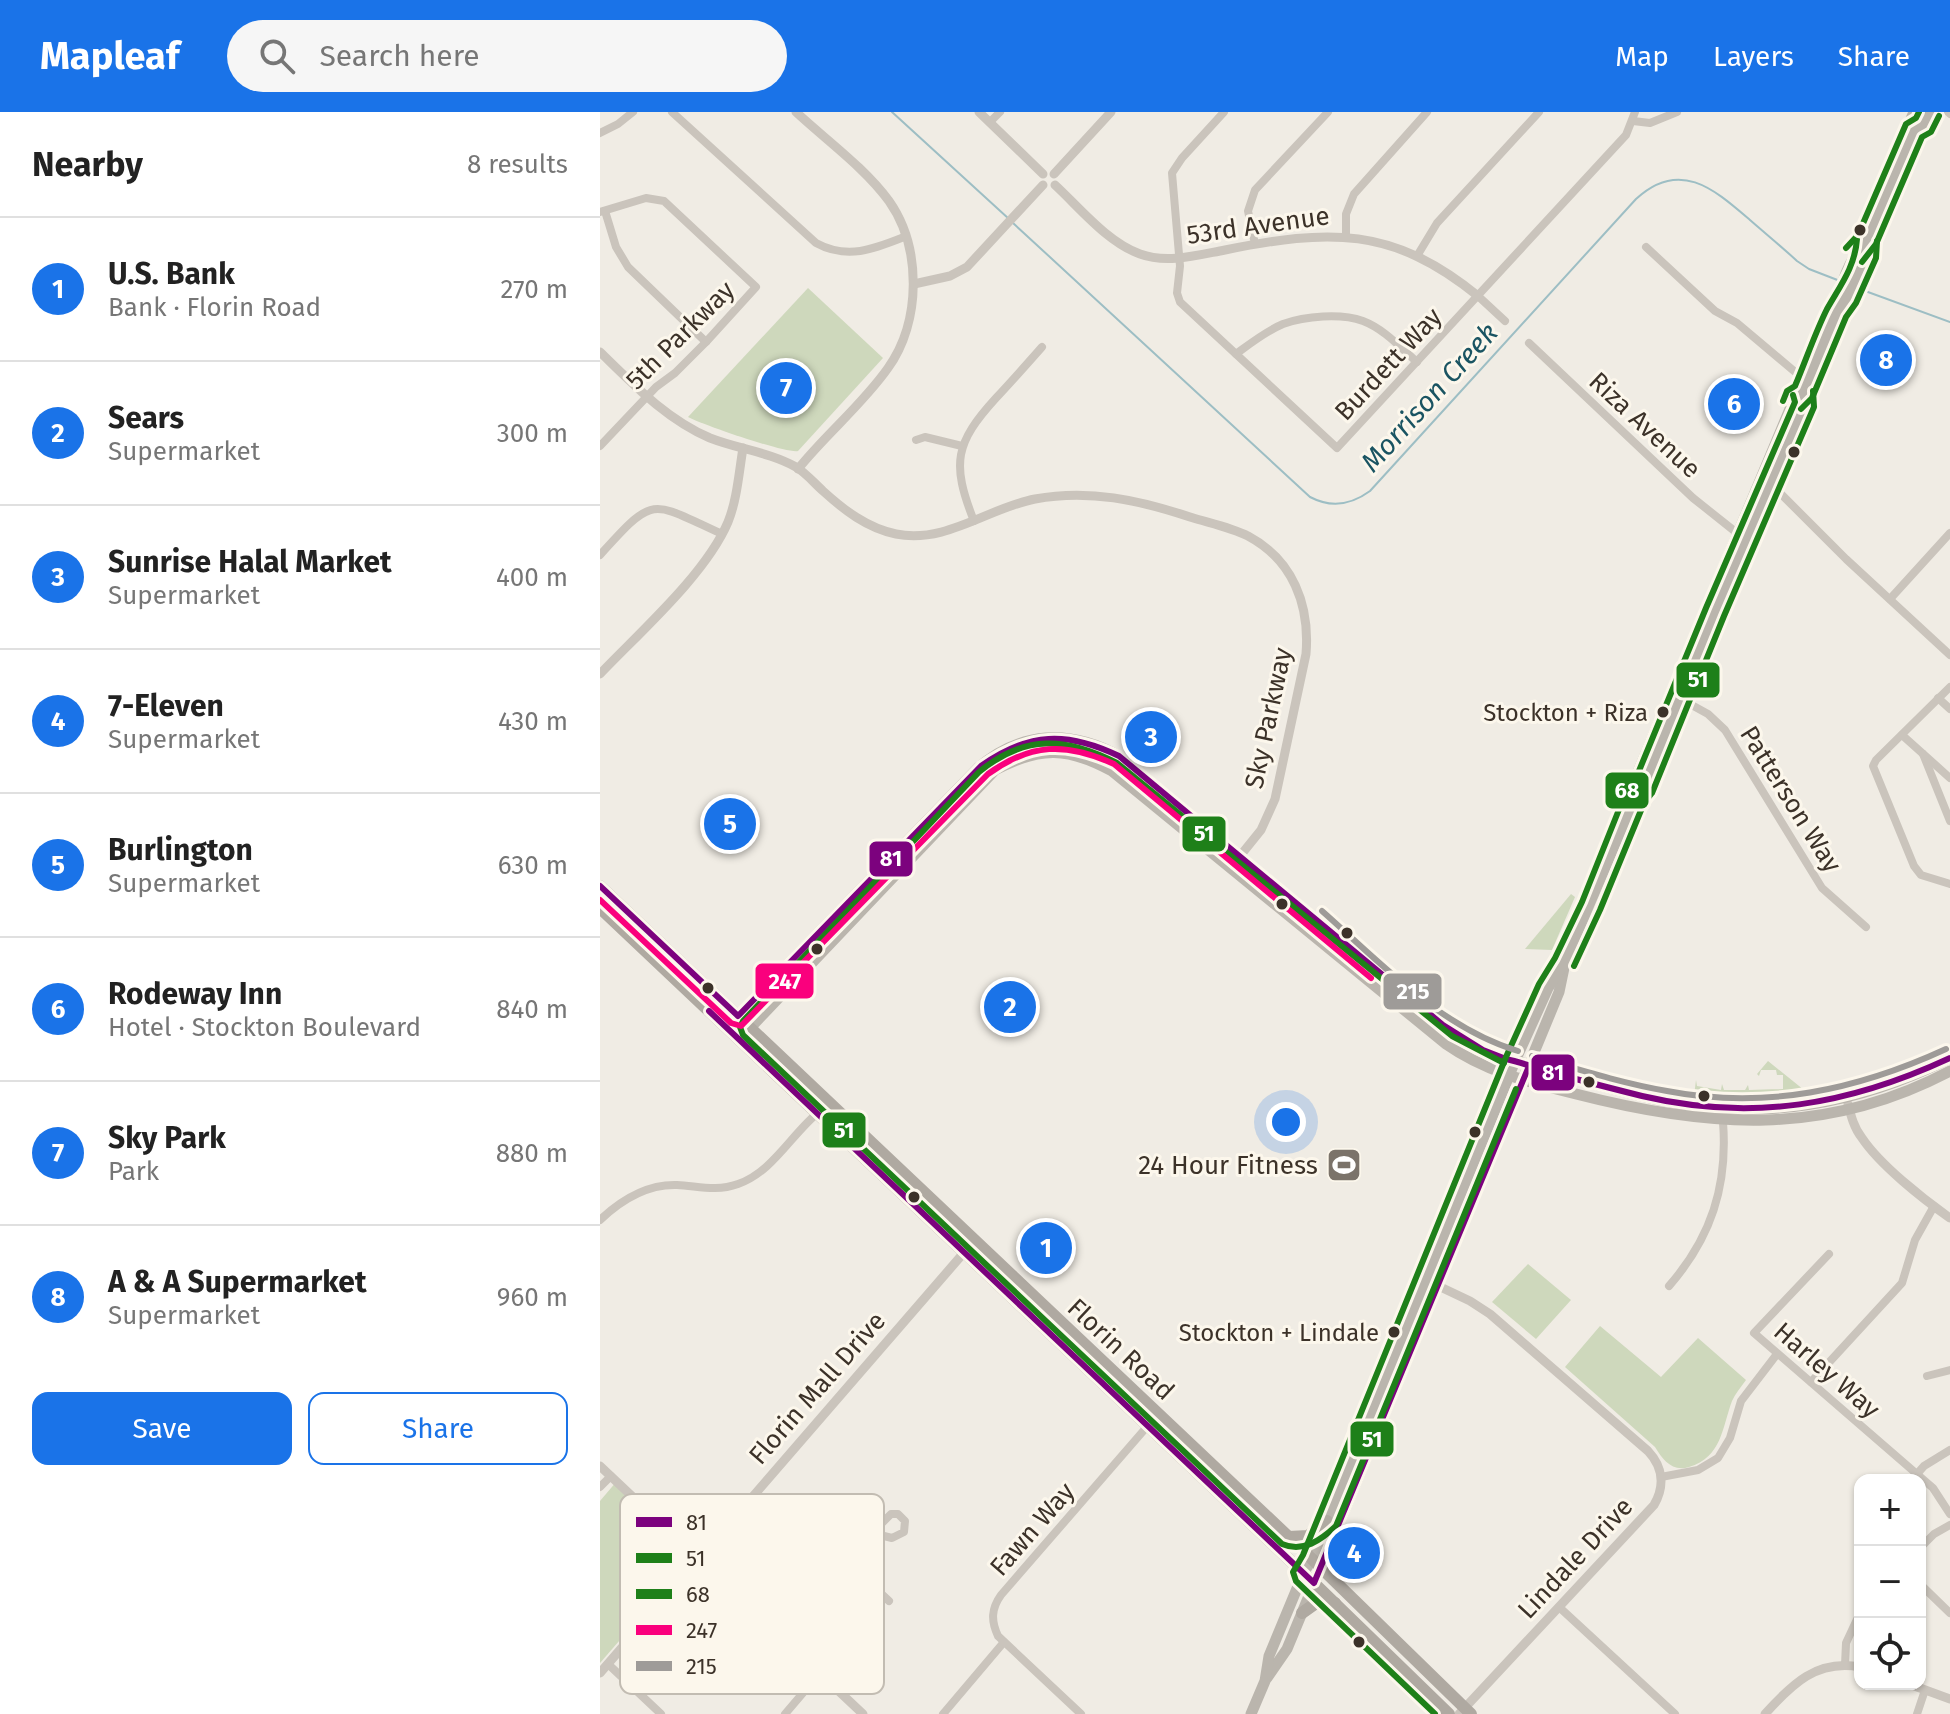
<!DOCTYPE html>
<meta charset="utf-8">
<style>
:root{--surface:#fff;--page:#f6f6f6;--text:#222;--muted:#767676;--line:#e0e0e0;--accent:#1a73e8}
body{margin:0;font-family:"Fira Sans",sans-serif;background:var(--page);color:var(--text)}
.controls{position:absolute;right:24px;bottom:24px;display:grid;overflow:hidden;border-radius:16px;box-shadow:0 2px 6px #0004}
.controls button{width:72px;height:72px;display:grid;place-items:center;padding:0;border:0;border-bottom:2px solid var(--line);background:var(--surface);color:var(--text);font:40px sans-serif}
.you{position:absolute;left:686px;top:1010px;width:28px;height:28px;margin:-20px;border:6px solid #fff;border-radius:50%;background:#1a73e8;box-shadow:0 0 0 12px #1a73e833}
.badge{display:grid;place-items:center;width:52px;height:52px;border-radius:50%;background:var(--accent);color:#fff;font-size:26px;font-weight:700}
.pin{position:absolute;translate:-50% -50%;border:4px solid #fff;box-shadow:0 2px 8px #0006}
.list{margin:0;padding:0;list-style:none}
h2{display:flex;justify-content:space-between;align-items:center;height:104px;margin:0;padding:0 32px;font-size:34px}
h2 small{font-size:26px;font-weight:400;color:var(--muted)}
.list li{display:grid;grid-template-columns:52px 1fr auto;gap:24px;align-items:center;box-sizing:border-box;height:144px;padding:0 32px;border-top:2px solid var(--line)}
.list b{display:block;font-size:30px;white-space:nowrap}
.list p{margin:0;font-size:26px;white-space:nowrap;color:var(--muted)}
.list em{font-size:26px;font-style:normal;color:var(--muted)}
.actions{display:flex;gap:16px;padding:24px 32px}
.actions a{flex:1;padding:18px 0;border:2px solid var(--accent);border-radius:16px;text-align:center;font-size:28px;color:var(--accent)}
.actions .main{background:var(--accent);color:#fff}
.icon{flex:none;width:44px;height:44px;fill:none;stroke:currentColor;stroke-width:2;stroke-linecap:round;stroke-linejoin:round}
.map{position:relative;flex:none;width:1350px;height:1602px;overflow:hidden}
header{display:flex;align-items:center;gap:48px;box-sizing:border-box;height:112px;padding:0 40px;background:var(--accent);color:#fff}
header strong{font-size:38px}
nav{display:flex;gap:44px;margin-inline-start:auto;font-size:28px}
.search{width:560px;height:72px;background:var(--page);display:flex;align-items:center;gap:20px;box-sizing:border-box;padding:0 28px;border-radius:44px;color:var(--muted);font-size:30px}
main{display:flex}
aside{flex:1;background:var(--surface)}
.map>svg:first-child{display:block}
</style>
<header>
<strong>Mapleaf</strong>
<div class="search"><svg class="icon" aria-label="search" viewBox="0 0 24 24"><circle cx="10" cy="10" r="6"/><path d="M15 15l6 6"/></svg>Search here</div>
<nav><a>Map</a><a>Layers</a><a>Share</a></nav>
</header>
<main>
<aside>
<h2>Nearby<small>8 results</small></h2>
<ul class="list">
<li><span class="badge">1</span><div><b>U.S. Bank</b><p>Bank · Florin Road</p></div><em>270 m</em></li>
<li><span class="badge">2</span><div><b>Sears</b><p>Supermarket</p></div><em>300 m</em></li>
<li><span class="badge">3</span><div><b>Sunrise Halal Market</b><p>Supermarket</p></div><em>400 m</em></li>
<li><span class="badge">4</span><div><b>7-Eleven</b><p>Supermarket</p></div><em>430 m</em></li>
<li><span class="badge">5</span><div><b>Burlington</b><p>Supermarket</p></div><em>630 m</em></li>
<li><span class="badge">6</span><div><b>Rodeway Inn</b><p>Hotel · Stockton Boulevard</p></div><em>840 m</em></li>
<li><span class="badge">7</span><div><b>Sky Park</b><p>Park</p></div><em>880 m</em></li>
<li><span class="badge">8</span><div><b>A &amp; A Supermarket</b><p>Supermarket</p></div><em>960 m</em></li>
</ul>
<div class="actions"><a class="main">Save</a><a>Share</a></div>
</aside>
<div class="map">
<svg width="1350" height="1602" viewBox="0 0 1350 1602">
<rect width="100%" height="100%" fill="#f0ece4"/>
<g fill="#ced8bc">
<path d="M208,176l75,70 -85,93c-11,3 -95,-26 -110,-34z"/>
<polygon points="971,782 975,785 952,838 925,837"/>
<polygon points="1168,949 1209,982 1137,988 1094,984 1096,968 1097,974 1121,978 1122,972 1124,978 1145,978 1148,973 1149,978 1183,977 1183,963 1177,963 1176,958 1161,958 1159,964 1157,962"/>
<polygon points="928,1152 971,1188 936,1227 892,1190"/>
<path d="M1000,1214l61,51 37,-39 48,42c-5,7 -11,14 -14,21 -10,27 -10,56 -43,66 -17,5 -26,-7 -34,-20l-90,-80z"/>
<polygon points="17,1369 90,1447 0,1551 0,1389"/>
</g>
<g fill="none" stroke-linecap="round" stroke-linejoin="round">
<g stroke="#9dbec4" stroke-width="2">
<polyline points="292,0 409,107"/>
<path d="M413,111l297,274c21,11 41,8 60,-6l266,-292c44,-41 79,-9 114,21 16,14 32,27 47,41l12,8 31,12"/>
<polyline points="1257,176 1350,210"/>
</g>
<g stroke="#cac4bc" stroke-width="8">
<path d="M72,0l144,131c31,17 58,6 88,-6"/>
<polyline points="624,0 582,46 572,61 580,154 577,181 580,190 737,336 1026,23 1035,0"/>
<polyline points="1348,0 1350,2"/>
<polyline points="1033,9 1050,11 1077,0"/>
<polyline points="390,10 400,0"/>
<polyline points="0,21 18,12 33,0"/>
<polyline points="5,99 16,135 28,155 106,230"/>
<polyline points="0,100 46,86 64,89 156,175 106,230 75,261 56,275 0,334"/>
<polyline points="746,124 746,102 754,82 827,0"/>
<polyline points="655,132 648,99 655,78 728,0"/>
<polyline points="1046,135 1115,199 1137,211 1207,270"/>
<polyline points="817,144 837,111 939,0"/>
<polyline points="878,184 905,209"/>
<polyline points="929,231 1093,386 1137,421"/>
<path d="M636,242c15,-11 30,-23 47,-30 22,-8 58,-11 80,-3 21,8 37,26 54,41"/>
<polyline points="316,328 325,325 362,334"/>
<polyline points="1169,370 1246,447 1350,543"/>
<path d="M374,409c-23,-58 -19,-78 22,-123 16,-17 31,-34 46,-51"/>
<path d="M0,443c55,-61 50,-54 122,-21"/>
<polyline points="1290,487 1350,421"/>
<polyline points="1350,575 1276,648 1273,654 1314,754 1321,763 1350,772"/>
<polyline points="1079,586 1108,602 1125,618 1222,776 1266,815"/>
<polyline points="1338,586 1350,597"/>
<polyline points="1302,623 1350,666"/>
<polyline points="1323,642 1350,709"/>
<path d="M0,1108c21,-20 47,-36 77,-35 21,1 39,7 61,-1 35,-12 54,-51 82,-73h8l5,4 33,32h10"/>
<polyline points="1229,1142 1154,1221 1333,1376 1350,1402"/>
<path d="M1069,1174c42,-48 59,-100 54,-164"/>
<polyline points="1327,1264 1350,1258"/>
<polyline points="1211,1270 1302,1171 1315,1128 1334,1094"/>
<polyline points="1317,1362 1324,1354 1350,1338"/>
<polyline points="1061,1365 1098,1358 1118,1346 1130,1326 1141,1289 1177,1242"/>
<polyline points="0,1375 11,1364"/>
<polygon points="291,1402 298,1402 305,1409 304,1420 292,1426 272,1421"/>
<polyline points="1320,1436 1334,1422 1350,1413"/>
<polyline points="247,1450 289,1489"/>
<polyline points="1320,1472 1350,1501"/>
<polyline points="959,1495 1075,1602"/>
<polyline points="179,1524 272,1421"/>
<polyline points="8,1552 61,1602"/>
<polyline points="1245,1553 1246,1531 1260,1501"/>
<polyline points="185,1602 220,1561"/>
<polyline points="343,1602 404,1530"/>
<path d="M481,1602l-83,-78c-7,-15 -7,-27 3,-41l157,-181"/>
<polyline points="1317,1602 1325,1578"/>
</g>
<g stroke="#cac4bc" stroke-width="9">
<path d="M196,0c30,28 68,55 93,89 33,47 32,121 -1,167 -26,37 -62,66 -90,101"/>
<polyline points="379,0 443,62"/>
<polyline points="454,62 511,0"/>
<path d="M455,73c25,23 52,57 85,69 27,10 58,1 85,-4 104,-21 167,-24 253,46"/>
<polyline points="314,172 350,164 367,155 443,73"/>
<path d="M0,240c33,32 66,67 110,86 28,11 59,14 86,29 10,6 18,16 27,24 21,19 44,37 73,43 50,10 92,-26 139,-35 54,-10 104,1 155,18 19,6 40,10 58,19 45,24 62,69 58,118l-31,145 -14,31 -25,31"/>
<path d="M0,562c40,-42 106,-100 128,-152 9,-22 11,-50 15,-74"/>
<path d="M1248,992c3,12 6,24 14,34 18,27 61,61 88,80"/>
<path d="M832,1171l38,18 20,13 158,137c15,16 17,35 6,54l-195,209"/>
<polyline points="0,1354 263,1602"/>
<polyline points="0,1561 374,1129"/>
<polyline points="1309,1572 1350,1587"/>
<path d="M1165,1602c27,-30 52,-55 95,-47"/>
</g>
<g stroke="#bab5ad" stroke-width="11">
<polyline points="1314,0 1311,7 1315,17"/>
<path d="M1237,199c2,-25 12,-52 30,-71l48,-111 8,-3 7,-14"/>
<polyline points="1035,685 1033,672 1195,285 1203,281 1237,200 1247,187 1266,143 1267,128"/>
<path d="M141,918l9,-2 245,-258c45,-24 73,-23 117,1l334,273c40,28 83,38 130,50 132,34 249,43 374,-23"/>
<path d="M132,920l6,-16 240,-248c43,-37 92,-39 141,-12l324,269 40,25 23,9c14,2 27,8 41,12 37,10 75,21 112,29 100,22 201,4 291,-42"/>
<polyline points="667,1566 687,1537 959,880 964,856"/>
<polyline points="651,1602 665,1569 669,1544 703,1462 712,1447 915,949 948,876 964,851 1035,685 1043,677 1115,500 1189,332 1205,291 1203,281"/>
</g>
<g stroke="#afa9a1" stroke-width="12">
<polyline points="0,774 712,1447 871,1602"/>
<polyline points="0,796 714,1471 849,1602"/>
<polyline points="689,1425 708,1424 727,1409"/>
<polyline points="702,1501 716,1491 735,1491"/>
</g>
<g stroke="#fcf7ec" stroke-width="12">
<g id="bus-1">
<path d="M0,774l138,130 243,-250c48,-34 86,-35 138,-10l324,269 40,25 23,9c14,3 27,8 41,12 31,9 63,17 95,25 110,26 207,9 308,-38"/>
<polyline points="109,899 714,1471 929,954"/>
</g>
</g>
<g stroke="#fcf7ec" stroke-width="12">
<g id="bus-2">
<polyline points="1262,150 1276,132 1322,25 1331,20 1339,4"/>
<polyline points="1201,297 1212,286 1246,205 1256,191 1276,146 1277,129"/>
<polyline points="974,854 1000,798 1044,691 1052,681 1124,504 1214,295 1213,279"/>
<path d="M904,951l-52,-27 -335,-273c-51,-26 -92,-29 -138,9l-236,249 -3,6 3,8 539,509c21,9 39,-4 54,-18l180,-437"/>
</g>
</g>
<g stroke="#fcf7ec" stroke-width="12">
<g id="bus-3">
<polyline points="1246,136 1258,123 1306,12 1316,6 1319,0"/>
<path d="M1183,289l4,-10 8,-5c11,-26 20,-53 32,-77 13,-23 28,-42 30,-70"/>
<polyline points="835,1602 696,1469 693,1460 703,1443 906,945 939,872 955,846 982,790 1026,680 1034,671 1106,496 1195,290 1193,283"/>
</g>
</g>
<g stroke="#fcf7ec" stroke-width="12">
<path id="bus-4" d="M0,788l131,123 10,3 247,-252c43,-31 78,-32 126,-10l257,214"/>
</g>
<g stroke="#fcf7ec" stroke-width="12">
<g id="bus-5">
<path d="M722,799c59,52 119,117 196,140"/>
<path d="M932,944c45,13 89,27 135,35 98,19 190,-1 279,-42"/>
</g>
</g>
<use href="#bus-1" stroke="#7c027e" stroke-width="6"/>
<use href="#bus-2" stroke="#1e8019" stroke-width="6"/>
<use href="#bus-3" stroke="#1e8019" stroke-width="6"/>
<use href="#bus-4" stroke="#fa007d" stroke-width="6"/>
<use href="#bus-5" stroke="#9e9b98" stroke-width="6"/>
</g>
<defs>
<g id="stadium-square" transform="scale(1.8)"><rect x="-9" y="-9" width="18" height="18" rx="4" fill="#7b736a" stroke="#fcf7ec"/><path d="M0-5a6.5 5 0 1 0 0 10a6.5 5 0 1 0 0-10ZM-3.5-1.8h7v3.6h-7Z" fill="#fff"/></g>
</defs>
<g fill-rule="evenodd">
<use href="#stadium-square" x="744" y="1053"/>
</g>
<g fill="#3c3229" stroke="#fcf7ec" stroke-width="3">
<circle cx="1260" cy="118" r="7"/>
<circle cx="1194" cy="340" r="7"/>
<circle cx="1063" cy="600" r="7"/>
<circle cx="682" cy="792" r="7"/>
<circle cx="747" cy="821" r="7"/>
<circle cx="217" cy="837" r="7"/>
<circle cx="108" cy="876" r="7"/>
<circle cx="989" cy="970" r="7"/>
<circle cx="1104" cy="984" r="7"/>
<circle cx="875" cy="1020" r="7"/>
<circle cx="314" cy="1085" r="7"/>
<circle cx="794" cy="1220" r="7"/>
<circle cx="759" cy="1530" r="7"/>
</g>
<g text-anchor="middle" stroke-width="6" stroke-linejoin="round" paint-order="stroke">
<g font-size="24" fill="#3c3229" stroke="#fcf7ec" text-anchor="end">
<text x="1048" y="609">Stockton + Riza</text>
<text x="779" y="1229">Stockton + Lindale</text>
</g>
<g font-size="26" fill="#3c3229" stroke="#fcf7ec">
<text transform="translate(658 113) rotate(-8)" y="9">53rd Avenue</text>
<text transform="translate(80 223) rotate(-45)" y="9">5th Parkway</text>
<text transform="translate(788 252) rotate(-47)" y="9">Burdett Way</text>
<text transform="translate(1045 313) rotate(43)" y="9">Riza Avenue</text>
<text transform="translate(668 606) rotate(-78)" y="9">Sky Parkway</text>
<text transform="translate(1191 687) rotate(58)" y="9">Patterson Way</text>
<text transform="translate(521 1237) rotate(43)" y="9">Florin Road</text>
<text transform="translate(1227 1258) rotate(41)" y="9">Harley Way</text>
<text transform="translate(217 1276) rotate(-49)" y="9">Florin Mall Drive</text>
<text transform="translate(432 1417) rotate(-49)" y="9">Fawn Way</text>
<text transform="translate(975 1446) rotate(-47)" y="9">Lindale Drive</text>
</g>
<g font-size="26" fill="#3c3229" stroke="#fcf7ec" text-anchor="end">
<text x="718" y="1062">24 Hour Fitness</text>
</g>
<g font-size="28" font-style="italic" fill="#1a5462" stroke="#fcf7ec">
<text transform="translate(829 285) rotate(-48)" y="10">Morrison Creek</text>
</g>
</g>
<rect x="20" y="1382" width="264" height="200" rx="12" fill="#fcf7ec" stroke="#c2bcb2" stroke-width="2"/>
<rect x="36" y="1405" width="36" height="10" fill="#7c027e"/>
<rect x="36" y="1441" width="36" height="10" fill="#1e8019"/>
<rect x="36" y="1477" width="36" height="10" fill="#1e8019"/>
<rect x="36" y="1513" width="36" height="10" fill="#fa007d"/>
<rect x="36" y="1549" width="36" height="10" fill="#9e9b98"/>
<g font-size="22" fill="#3c3229">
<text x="86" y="1418">81</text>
<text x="86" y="1454">51</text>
<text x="86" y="1490">68</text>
<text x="86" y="1526">247</text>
<text x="86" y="1562">215</text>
</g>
<g stroke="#fcf7ec" stroke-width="3">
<rect x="1075" y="549" width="46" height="38" rx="8" fill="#1e8019"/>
<rect x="1004" y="659" width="46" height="39" rx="8" fill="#1e8019"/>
<rect x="581" y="703" width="46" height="38" rx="8" fill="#1e8019"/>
<rect x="268" y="728" width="46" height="38" rx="8" fill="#7c027e"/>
<rect x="154" y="850" width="61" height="38" rx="8" fill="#fa007d"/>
<rect x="782" y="860" width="61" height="39" rx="8" fill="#9e9b98"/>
<rect x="930" y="941" width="46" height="39" rx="8" fill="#7c027e"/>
<rect x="221" y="999" width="46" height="38" rx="8" fill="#1e8019"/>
<rect x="749" y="1308" width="46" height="38" rx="8" fill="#1e8019"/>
</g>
<g font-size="22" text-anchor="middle" font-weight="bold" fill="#fff">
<text x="1098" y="575">51</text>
<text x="1027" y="686">68</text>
<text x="604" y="729">51</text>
<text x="291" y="754">81</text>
<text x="185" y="877">247</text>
<text x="813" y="887">215</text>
<text x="953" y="968">81</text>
<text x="244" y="1026">51</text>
<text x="772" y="1335">51</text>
</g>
</svg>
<div class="controls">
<button>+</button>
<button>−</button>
<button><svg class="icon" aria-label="locate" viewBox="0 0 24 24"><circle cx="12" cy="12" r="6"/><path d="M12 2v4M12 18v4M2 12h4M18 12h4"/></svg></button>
</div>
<div class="you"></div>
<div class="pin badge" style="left:446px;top:1136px">1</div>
<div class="pin badge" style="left:410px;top:895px">2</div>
<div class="pin badge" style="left:551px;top:625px">3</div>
<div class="pin badge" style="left:754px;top:1441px">4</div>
<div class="pin badge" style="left:130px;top:712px">5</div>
<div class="pin badge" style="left:1134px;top:292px">6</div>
<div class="pin badge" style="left:186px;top:276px">7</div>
<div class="pin badge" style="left:1286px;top:248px">8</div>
</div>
</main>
